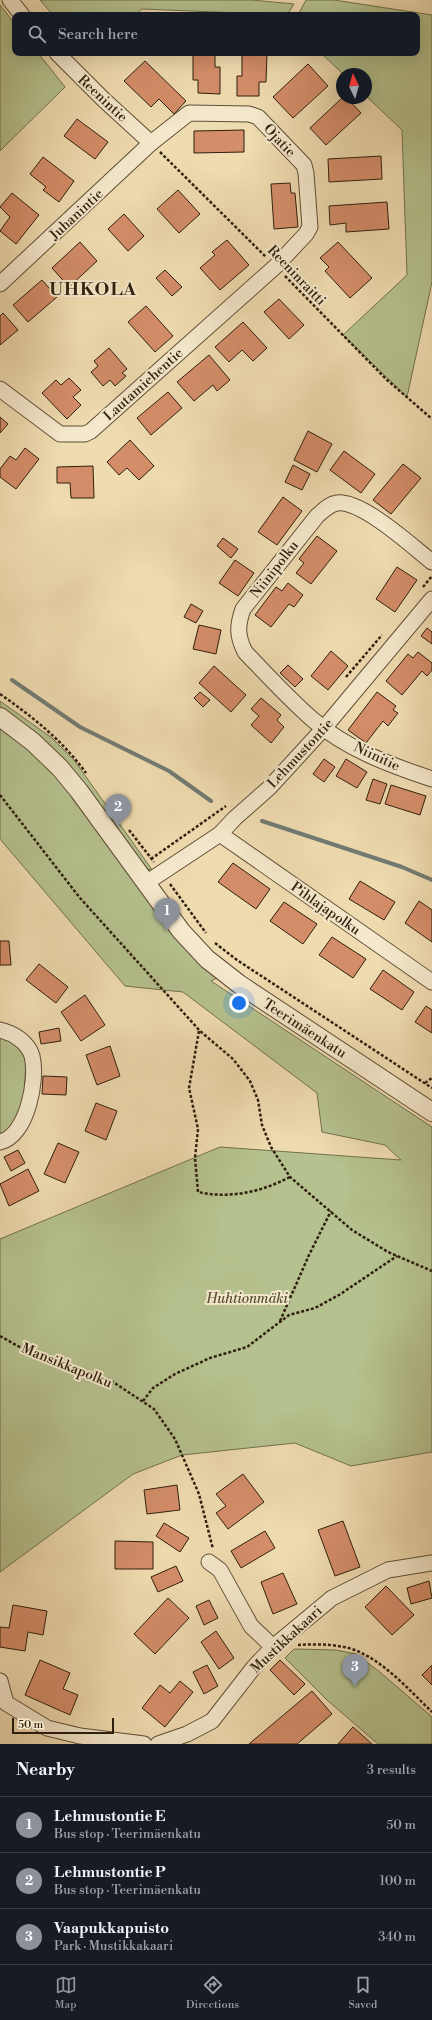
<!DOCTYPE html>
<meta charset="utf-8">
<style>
:root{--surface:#171b24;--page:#20242c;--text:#f1f3f6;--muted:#9ea1a6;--line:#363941;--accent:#8c9099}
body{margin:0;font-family:"Libre Bodoni",serif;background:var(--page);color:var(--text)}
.compass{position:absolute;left:336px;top:68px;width:36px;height:36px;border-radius:50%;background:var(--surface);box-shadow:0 4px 16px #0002;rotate:355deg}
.scale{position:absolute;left:12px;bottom:10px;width:102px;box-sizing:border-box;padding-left:4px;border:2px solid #2f1f0d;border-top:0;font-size:11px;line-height:14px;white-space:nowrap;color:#2f1f0d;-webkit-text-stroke:3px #f5e8cc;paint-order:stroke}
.you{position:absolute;left:239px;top:1003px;width:14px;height:14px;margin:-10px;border:3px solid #fff;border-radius:50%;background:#1a73e8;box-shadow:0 0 0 6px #1a73e833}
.badge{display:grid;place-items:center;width:26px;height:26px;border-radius:50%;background:var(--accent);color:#fff;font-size:13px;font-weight:700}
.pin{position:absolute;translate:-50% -33px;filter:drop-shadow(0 1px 2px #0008)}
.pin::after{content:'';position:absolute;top:21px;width:14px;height:12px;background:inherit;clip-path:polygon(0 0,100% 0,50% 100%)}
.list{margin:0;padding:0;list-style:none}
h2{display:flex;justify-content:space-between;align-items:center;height:52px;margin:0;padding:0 16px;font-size:17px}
h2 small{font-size:13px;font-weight:400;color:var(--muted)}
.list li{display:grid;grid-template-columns:26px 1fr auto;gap:12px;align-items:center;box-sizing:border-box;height:56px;padding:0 16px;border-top:1px solid var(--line)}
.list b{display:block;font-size:15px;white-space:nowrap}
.list p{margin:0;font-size:13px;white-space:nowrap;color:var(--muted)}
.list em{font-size:13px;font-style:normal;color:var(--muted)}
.icon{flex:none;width:22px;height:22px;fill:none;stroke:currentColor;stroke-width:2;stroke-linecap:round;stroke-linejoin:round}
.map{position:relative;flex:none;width:432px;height:1744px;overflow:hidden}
.search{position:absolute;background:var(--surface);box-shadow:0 4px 16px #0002;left:12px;right:12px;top:12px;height:44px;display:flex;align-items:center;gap:10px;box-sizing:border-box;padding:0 14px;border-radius:8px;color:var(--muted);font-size:15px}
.sheet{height:220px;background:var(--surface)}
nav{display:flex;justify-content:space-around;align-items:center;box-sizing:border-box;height:56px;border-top:1px solid var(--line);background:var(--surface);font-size:11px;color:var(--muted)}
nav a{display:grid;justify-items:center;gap:2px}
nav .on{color:var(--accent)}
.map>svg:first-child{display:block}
</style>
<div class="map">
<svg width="432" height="1744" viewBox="0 0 432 1744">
<rect width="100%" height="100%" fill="#efdbb0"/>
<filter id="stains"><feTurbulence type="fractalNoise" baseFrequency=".005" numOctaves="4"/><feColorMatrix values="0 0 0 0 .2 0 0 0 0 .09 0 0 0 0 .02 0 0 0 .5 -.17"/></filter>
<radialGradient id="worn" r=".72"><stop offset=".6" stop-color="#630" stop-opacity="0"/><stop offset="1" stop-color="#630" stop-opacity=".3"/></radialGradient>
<g fill="#b5c18e" stroke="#72704e">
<polygon points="40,0 252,0 294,4 287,15 142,9 135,15 53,15"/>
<polygon points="306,0 334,0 432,15 432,282 407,397 343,335 407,275 402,130 366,96 366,74 343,74 321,53 417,53 417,15 298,15"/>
<polygon points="0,5 15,24 15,53 38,53 65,87 0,151"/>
<polygon points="0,701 52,738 74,760 153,871 144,867 88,791 45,741 0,709"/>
<polygon points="0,727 49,767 152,905 217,978 211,981 432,1127 432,1452 351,1466 295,1443 182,1455 133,1474 0,1572 0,1239 220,1147 401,1160 385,1145 322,1132 317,1093 183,992 125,986 0,839"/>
<polygon points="2,1038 15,1044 26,1059 24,1101 13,1124 0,1136 0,1039"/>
<polygon points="294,1649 336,1650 356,1654 381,1673 432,1717 432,1744 378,1744 327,1700 285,1658"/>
</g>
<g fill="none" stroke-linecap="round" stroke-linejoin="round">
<g stroke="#727b73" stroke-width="4">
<polyline points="12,680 80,727 169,771 211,801"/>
<polyline points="262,821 402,867 432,880"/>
</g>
</g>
<g fill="#d48d69" stroke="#2f1f0d">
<polygon points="193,53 215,53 215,67 220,67 220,94 198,93 198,80 193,80"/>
<polygon points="242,53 267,53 266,82 259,82 259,96 237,96 237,76 242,76"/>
<polygon points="145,61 186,101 174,114 159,99 151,107 124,81"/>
<polygon points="308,64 328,86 293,118 273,97"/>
<polygon points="342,98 347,98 361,113 326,145 310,128"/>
<polygon points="77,119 108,142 95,159 64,136"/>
<polygon points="244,130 244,152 194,153 194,131"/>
<polygon points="381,156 382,179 329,182 328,159"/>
<polygon points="43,157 74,181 59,202 43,190 46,187 30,174"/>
<polygon points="290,183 291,193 295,193 298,227 274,229 271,184"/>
<polygon points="178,190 200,214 179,233 157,209"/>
<polygon points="12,193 39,215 16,244 0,231 10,217 0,207"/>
<polygon points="387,202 389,229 346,232 346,223 330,225 329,206"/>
<polygon points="124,214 144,236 128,251 108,229"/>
<polygon points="227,240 249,265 220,290 200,268 215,255 212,252"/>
<polygon points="80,242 97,261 69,287 52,268"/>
<polygon points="338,242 372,278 350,298 325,271 329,267 320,258"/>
<polygon points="165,270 182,287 172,296 156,278"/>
<polygon points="42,280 57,297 28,322 13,305"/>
<polygon points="279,299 304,325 289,339 264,312"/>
<polygon points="146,306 173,336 155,352 128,322"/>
<polygon points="3,313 18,330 0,345 0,316"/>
<polygon points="243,322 267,348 253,361 242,350 229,362 215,347"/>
<polygon points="109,348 127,369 122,373 126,376 115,386 110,380 103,386 91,372 98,366 94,361"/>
<polygon points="209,355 230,380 217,391 213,385 194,401 177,382"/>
<polygon points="69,378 81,390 73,397 81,405 67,419 42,393 56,380 61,385"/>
<polygon points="168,392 182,408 151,435 137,418"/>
<polygon points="0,417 8,424 0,433"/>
<polygon points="308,431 332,444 317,472 294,460"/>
<polygon points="130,440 154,466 139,480 127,468 119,475 107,462"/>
<polygon points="25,448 39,459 16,489 0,477 0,469 10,456 16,460"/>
<polygon points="344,451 375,474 361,493 330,470"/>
<polygon points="403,464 421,478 391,514 373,500"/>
<polygon points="293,465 310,474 302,490 285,482"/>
<polygon points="93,466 94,498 71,498 70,483 57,483 57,467"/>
<polygon points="283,497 302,511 277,545 258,532"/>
<polygon points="317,536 337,551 311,584 296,573 304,563 299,559"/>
<polygon points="223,538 238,549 231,558 217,546"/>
<polygon points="235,560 254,573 238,596 219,583"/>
<polygon points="397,567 417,580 395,612 376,599"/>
<polygon points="288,583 303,595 294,607 289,604 271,627 255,615 276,587 282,591"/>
<polygon points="191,604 203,611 196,623 184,617"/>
<polygon points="199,625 221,630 216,654 193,649"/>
<polygon points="427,628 432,632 432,644 421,636"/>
<polygon points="331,651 348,666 328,690 311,676"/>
<polygon points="418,652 432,663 432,670 427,676 422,671 402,695 386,681 408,654 413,658"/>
<polygon points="288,665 303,679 295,687 280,673"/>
<polygon points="214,666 246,695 231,712 199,683"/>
<polygon points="200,692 210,700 203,707 194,698"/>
<polygon points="377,692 396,706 393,710 398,713 388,726 383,721 366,743 348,730"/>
<polygon points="261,698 281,715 277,720 284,727 271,743 251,725 259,716 251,709"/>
<polygon points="324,759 335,767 324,782 313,774"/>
<polygon points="346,759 367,772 357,788 336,776"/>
<polygon points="373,779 387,784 380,804 366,800"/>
<polygon points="391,785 426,796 420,815 385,804"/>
<polygon points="233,863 270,889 256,909 218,882"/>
<polygon points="360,881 395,902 384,920 349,899"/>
<polygon points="419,901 432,910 432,942 405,923"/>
<polygon points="284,902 317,924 303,944 270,921"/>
<polygon points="332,937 366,959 353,978 319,955"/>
<polygon points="0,941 9,941 11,965 0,965"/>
<polygon points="39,964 68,987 56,1003 26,980"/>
<polygon points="383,970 414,992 402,1010 370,989"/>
<polygon points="85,995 105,1025 81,1041 61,1012"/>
<polygon points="426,1006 432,1010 432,1033 415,1022"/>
<polygon points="59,1028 61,1041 41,1044 39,1032"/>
<polygon points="110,1046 120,1076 97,1085 86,1055"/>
<polygon points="43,1076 67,1077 66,1095 42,1094"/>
<polygon points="96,1103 117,1111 106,1140 85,1131"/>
<polygon points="58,1143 79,1152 65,1183 44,1174"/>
<polygon points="18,1150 25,1163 11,1171 4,1157"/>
<polygon points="28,1169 39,1191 9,1206 0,1184"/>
<polygon points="243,1474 264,1502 228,1529 216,1513 226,1506 216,1494"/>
<polygon points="177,1485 180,1510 147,1514 144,1490"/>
<polygon points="343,1521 360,1567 335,1576 318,1530"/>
<polygon points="164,1523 189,1538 180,1552 156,1536"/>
<polygon points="265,1531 275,1548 241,1568 231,1551"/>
<polygon points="115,1541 153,1542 153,1569 115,1569"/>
<polygon points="176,1566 183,1581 158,1592 151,1577"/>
<polygon points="283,1573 297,1604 273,1614 261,1582"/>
<polygon points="429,1581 432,1598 411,1604 407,1588"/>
<polygon points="386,1586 414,1615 392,1635 365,1607"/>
<polygon points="168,1598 189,1618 155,1654 134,1634"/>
<polygon points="209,1600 218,1618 204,1625 196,1606"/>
<polygon points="13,1605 47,1611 43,1635 28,1632 25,1651 0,1647 0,1627 9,1628"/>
<polygon points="216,1631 234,1658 219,1669 201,1642"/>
<polygon points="40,1660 70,1673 63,1689 78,1695 70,1715 25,1695"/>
<polygon points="280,1660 305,1684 294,1695 270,1670"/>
<polygon points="207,1665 218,1686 204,1694 193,1672"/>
<polygon points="432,1665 432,1685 422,1675"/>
<polygon points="180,1681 193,1692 165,1727 142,1708 160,1685 170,1693"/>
<polygon points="312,1691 332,1714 297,1744 249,1744"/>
<polygon points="353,1727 372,1744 338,1744"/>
</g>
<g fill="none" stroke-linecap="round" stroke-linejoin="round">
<g stroke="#5f4e36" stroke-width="17">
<g id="minor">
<polyline points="10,0 22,15"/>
<polyline points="57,53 104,100 151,143"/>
<polyline points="0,284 151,143 189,113 249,114 258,117 304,165 306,173 310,227 306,234 276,266 91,431 85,434 60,434 0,389"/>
<path d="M432,562c-20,-16 -70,-62 -95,-59 -8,1 -14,8 -20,13l-74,93c-6,17 -6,27 2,43 22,23 44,47 67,67 34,30 78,46 120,60"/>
<polyline points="220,834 432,982"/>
<polyline points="146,883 220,834 235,818 269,788 324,728 432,599"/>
<path d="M0,1030c13,3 28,12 32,26 6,24 -5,80 -32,86"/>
<polyline points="209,1562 220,1570 251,1626 273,1647"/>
<polyline points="0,1681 6,1703 47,1728 80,1736 144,1744"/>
<polyline points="158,1744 187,1734 212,1721 254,1667 273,1647 332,1598 388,1570 432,1563"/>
</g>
</g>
<g stroke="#5f4e36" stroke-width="20">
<polyline id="tertiary" points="0,717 33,742 60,768 79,791 181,931 207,959 239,984 432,1112"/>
</g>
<g stroke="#2f1f0d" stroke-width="2.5" stroke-dasharray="3 2" stroke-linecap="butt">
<polyline points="160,152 266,257"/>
<polyline points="285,276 386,379 432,419"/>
<polyline points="423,587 432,576"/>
<polyline points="346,677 382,635"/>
<path d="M0,694c33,23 63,47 86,79"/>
<polyline points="0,795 80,898 200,1031 233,1059 250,1081 258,1100 262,1125 271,1147 290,1177 352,1230 388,1252 432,1271"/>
<polyline points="129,830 154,862"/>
<polyline points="151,859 226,806"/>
<polyline points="170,884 206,933"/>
<polyline points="215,943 237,960 432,1088"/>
<path d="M199,1031l-10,57 9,41 -3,29 3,34c32,7 63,0 92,-15"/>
<polyline points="425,1083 432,1078"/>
<polyline points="280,1321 309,1255 331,1211"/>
<polyline points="0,1336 25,1350 110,1380 154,1409 175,1439 199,1494 213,1549"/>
<polyline points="143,1401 153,1388 175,1374 210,1358 247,1347 289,1315 315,1308 339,1295 397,1256"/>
<path d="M298,1645c15,-1 31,-1 46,2 33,6 65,43 88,65"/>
</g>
<use href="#minor" stroke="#f5e8cc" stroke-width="15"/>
<use href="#tertiary" stroke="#f5e8cc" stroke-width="18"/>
</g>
<g text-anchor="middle" stroke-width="4" stroke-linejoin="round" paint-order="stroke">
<g font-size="14" fill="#2f1f0d" stroke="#f5e8cc">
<text transform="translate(103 98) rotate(43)" y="5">Reenintie</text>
<text transform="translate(280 140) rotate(47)" y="5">Ojatie</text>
<text transform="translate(76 214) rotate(-43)" y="5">Juhanintie</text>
<text transform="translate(297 275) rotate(46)" y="5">Reeninraitti</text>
<text transform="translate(143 384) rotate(-42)" y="5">Lautamiehentie</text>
<text transform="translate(274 569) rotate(-52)" y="5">Niinipolku</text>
<text transform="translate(300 753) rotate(-47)" y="5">Lehmustontie</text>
<text transform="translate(377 756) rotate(25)" y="5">Niinitie</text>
<text transform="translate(326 908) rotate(35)" y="5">Pihlajapolku</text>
<text transform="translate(305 1028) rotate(33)" y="5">Teerimäenkatu</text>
<text transform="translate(67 1365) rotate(22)" y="5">Mansikkapolku</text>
<text transform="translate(286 1639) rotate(-43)" y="5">Mustikkakaari</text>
</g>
<g font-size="14" font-style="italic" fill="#575034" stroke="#f5e8cc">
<text x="247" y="1303">Huhtionmäki</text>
</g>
<g font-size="18" font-weight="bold" letter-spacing="1" fill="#2f1f0d" stroke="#f5e8cc">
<text x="93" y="295">UHKOLA</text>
</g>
</g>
<rect width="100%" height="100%" filter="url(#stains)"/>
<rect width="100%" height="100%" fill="url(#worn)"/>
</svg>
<svg class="compass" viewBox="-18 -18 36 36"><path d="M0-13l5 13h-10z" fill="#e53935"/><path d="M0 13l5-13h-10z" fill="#9ea1a6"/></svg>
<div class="scale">50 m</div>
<div class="you"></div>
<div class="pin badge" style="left:167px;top:931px">1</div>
<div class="pin badge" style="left:118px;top:827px">2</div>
<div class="pin badge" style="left:355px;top:1687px">3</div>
<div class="search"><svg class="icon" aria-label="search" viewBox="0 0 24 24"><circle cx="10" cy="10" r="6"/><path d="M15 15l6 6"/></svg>Search here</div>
</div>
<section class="sheet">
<h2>Nearby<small>3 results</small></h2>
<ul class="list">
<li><span class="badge">1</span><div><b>Lehmustontie E</b><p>Bus stop · Teerimäenkatu</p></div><em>50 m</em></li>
<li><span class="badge">2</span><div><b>Lehmustontie P</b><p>Bus stop · Teerimäenkatu</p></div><em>100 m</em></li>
<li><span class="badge">3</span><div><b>Vaapukkapuisto</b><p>Park · Mustikkakaari</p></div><em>340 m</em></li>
</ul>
</section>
<nav>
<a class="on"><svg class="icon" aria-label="map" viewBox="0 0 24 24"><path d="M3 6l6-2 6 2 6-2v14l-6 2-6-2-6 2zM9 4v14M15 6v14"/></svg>Map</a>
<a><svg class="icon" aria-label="directions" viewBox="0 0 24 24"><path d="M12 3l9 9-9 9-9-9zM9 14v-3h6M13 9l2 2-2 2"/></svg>Directions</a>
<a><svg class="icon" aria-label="saved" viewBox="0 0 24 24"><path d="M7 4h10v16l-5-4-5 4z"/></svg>Saved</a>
</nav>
